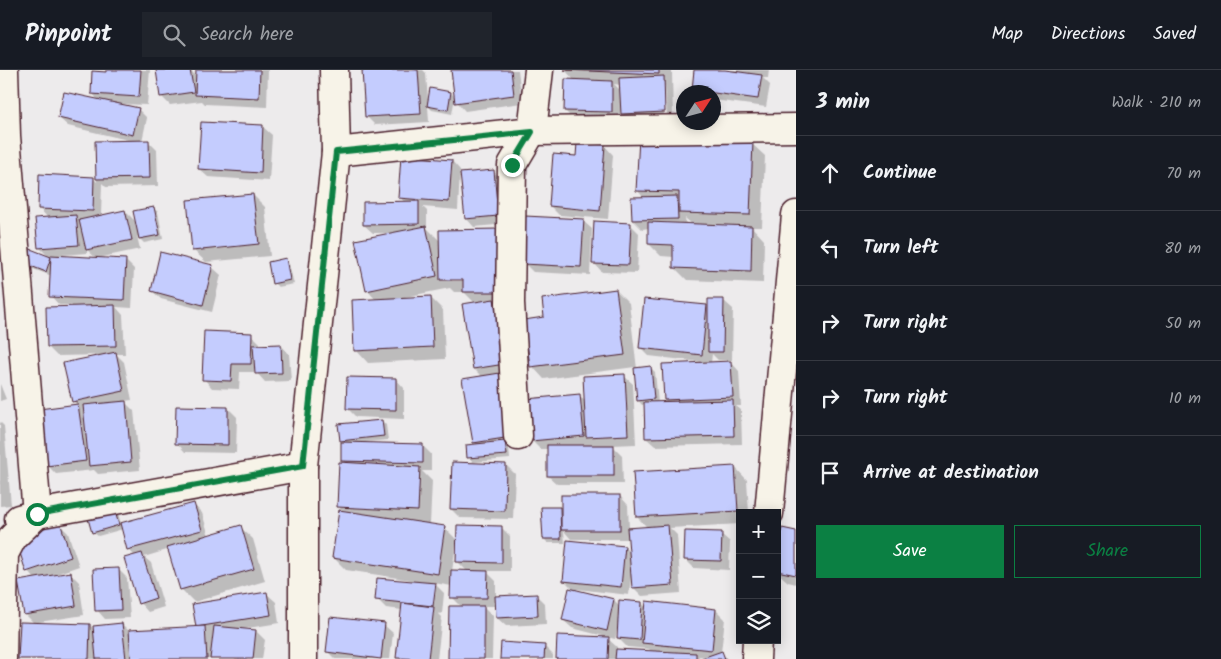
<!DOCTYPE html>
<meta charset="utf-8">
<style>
:root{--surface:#171b24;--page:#20242c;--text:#f1f3f6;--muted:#9ea1a6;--line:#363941;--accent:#0b8043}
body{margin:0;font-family:Kalam,sans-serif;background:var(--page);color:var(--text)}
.controls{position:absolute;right:15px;bottom:15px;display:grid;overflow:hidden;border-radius:0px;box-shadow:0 2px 12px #0003}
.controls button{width:45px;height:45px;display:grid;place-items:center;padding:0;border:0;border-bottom:1px solid var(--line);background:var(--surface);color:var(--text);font:25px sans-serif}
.compass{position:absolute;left:676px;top:15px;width:45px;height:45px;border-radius:50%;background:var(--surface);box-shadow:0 2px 12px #0003;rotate:54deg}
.stop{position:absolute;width:15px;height:15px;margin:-11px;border:4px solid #0b8043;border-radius:50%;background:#fff}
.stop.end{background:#0b8043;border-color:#fff;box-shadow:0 1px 5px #0008}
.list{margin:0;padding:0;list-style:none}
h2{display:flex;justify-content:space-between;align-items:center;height:65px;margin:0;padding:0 20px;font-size:21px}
h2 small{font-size:16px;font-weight:400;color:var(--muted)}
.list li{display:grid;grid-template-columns:32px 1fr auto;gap:15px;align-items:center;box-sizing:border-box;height:75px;padding:0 20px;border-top:1px solid var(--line)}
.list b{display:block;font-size:19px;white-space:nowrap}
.list em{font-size:16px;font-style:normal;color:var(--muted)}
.actions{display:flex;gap:10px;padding:15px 20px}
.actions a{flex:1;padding:11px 0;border:1px solid var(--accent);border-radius:0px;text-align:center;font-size:18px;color:var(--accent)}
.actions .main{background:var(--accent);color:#fff}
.icon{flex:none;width:28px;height:28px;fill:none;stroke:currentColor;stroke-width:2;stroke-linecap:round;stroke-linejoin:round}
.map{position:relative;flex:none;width:796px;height:589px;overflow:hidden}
header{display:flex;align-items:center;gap:30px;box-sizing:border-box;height:70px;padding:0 25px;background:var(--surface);border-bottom:1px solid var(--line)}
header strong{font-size:24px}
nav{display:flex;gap:28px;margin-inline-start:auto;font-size:18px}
.search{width:350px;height:45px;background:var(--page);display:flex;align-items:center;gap:12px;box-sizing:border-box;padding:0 18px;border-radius:0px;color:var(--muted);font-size:19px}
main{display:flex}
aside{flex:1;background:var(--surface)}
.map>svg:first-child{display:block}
</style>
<header>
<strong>Pinpoint</strong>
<div class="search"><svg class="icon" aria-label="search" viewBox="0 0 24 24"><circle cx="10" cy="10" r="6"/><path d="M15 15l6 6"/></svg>Search here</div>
<nav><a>Map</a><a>Directions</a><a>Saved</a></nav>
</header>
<main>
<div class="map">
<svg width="796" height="589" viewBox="0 0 796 589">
<rect width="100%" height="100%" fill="#edebec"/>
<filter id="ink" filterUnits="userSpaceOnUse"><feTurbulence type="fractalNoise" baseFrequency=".02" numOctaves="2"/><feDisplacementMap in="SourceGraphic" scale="10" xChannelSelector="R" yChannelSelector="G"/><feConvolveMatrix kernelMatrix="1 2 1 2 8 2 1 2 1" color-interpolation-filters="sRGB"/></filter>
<g filter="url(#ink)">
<g fill="#0003" fill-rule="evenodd">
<path d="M107,0h43l-3,35 -27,-1v1l18,4 9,9 -5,23h6l9,9 1,36 -52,1 -4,-4 -1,33 24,-5 12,12 16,-15 5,4 5,27 -19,4 -7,-7 3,13 -42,9 27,2 9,9 -2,39 -16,-1 7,8 2,39h-9l8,8 8,38 -8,1 10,10 6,59 -42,4 -4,-4 -38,4 -9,-9 30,-60 -4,-4 30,-46 -46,1 -9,-9 24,-42h-13l-8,-9 1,-20 -24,-9 -4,-4 26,-5 2,2 1,-4h-5l-9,-9 9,-29 -9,-10 54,-30 4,4 -1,-40 36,-1 -64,-15 -9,-8 40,-17 -6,-7 14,-21zM87,180l9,8 -35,-1v-2l26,-2z"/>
<polygon points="157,0 190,0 197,7 197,0 268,0 267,37 205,34 202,31 170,35 161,26"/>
<polygon points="363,0 423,0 426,3 428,31 431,20 451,23 455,27 452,44 432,40 428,36 429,52 375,55 366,46"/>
<polygon points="452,0 518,0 522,33 465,41 457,32"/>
<path d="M565,0h107l1,51 -42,1 -11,-11v10l-46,-1 -9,-9 10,-30zM614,14l7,1v6zM663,16h2l2,32 -3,1z"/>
<polygon points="696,0 769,0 768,8 763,8 770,15 766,37 714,30 714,22 696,22 693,20"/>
<polygon points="263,57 272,65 269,111 208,107 199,99"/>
<path d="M752,74l13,12 -3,71h-10l12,13 -1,43 -76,-3 -13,-13v-10l-13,-1 -12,-12v-16l-7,1 -9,-9 11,-22 -7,-8zM685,148l8,7h-7z"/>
<polygon points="605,76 613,85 608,149 559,145 550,136 577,87"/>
<path d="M452,91l8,9 -2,40 -35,-3 4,4v17l14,14 57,-11 15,142 -13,2 9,8 10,62 -10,2 1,12 -37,3 -4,-5 8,-12 -3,-3 8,-65 -8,-8 1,-66 -11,-11h-10l-4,-4 -45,9 26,1 12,12 2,49 -77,4 -12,-13 20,-50 -9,-10 23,-56v-1h-17l-9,-8 41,-22 -5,-6zM452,208l17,3h-17z"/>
<polygon points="493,101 502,110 506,154 474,157 466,148"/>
<polygon points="253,125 265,137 270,186 206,192 193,180"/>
<polygon points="583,151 592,159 590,205 533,202 524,193"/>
<polygon points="630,154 639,163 637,203 602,202 594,193"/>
<polygon points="285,190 289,194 294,214 278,217 274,213"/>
<polygon points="212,197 221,205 212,242 161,229 152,221"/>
<path d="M616,220l13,13 8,66 14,-1 4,4 3,31h10l-3,-3 36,-38 -52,-6 -9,-9 67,-40 2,2 15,-8 9,8 -1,51h-3l10,11 2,35h-5l5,4 1,34 -87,2 -9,-8 -1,-34 -3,1 -4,-5 -3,-33 -91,12 -12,-13 13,-48zM712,284l6,6h8v2l-15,1z"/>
<polygon points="251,264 260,273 260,276 281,275 289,284 291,311 265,312 256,302 240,302 239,319 212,318 204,309"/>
<polygon points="624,306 633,314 636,374 612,375 622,385 623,414 557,414 548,406 548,379 540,379 532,371 579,325 585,331"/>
<polygon points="396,309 404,318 404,349 356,347 347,338"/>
<polygon points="0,314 6,329 0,331"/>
<polygon points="228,338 237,347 236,383 185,382 177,373"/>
<path d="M382,351l4,4 2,15 -22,2v2l56,1 9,9v17h-9l10,10 -2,44 14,2 14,14 43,-14 9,9v35h-24l10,10v16l40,-2 9,9 1,20 -40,2 -9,-8v-12h-14l10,10 -1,43h-43l1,-52h12l-10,-10v-11l-18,-3 10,10 -2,21 -4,-1 4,4 -5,42h-38l-2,-2 5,-47 -16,-2 -9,-9 34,-17v-2l-65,-10 -13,-13 11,-45 -6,-6 8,-42 -4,-4 3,-16 -3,-4zM456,474h2v18l10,10 -16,-1z"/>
<polygon points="0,352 4,356 11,435 0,436"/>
<polygon points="506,395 515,404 513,449 460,448 451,439"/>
<polygon points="735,397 747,410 749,443 740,443 740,454 670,458 677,465 681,523 642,526 633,517 631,506 629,525 577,519 577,521 614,530 620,536 642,533 646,538 716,540 725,549 721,582 727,589 704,589 708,587 698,586 701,589 557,589 558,567 608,569 617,577 617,580 652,582 649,579 627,577 618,568 619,559 617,559 615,569 572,558 563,550 575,521 564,510 624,477 631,483 630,469 571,469 564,461 565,473 548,473 544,469 559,438 563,441 620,426 628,435 629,459 648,458 637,447"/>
<polygon points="193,434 202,443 209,466 240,457 253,469 265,511 194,532 182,520 170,479 144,487 151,493 164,537 148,542 140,533 135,486 129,480 123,459 98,466 93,462 89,446 118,443 121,454"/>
<polygon points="59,454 68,463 79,496 53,505 53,506 70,503 79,512 84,545 39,552 39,553 90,555 94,560 122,554 131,563 197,558 267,524 276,532 279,553 242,559 256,561 265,570 262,589 20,589 21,553 34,553 25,544 35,509 28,501"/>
<polygon points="796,462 796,514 788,512 777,502 777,489"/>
<polygon points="721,464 730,472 729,500 694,498 685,489"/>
<polygon points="119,500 127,508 130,548 105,549 97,540"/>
<polygon points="384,555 393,563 390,589 335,589 328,582"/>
<polygon points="502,574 544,576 553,585 553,589 501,589"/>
</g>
<g fill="#c4ccfe" stroke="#4a1f2b">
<polygon points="106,0 141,0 139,27 91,24 92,1 106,2"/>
<polygon points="156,0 190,0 194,22 160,27"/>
<polygon points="196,0 260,0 259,28 195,25"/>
<polygon points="362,0 418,0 421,44 365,47"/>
<polygon points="451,0 511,0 514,25 455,33"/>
<polygon points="564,0 659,0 659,4"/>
<polygon points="694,0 725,0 762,5 758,29 692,20"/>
<polygon points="664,6 665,42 621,44 619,8"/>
<polygon points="565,9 612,11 612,42 564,41"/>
<polygon points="430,18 451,22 448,40 427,36"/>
<polygon points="64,22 139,38 133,65 58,48"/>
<polygon points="201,52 263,55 261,103 198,99"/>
<polygon points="639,68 753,72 750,145 679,143 679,122 636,121"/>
<polygon points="149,70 150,108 96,109 95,71"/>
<polygon points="577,73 605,75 600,141 549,136 553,84 576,86"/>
<polygon points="401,86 452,90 449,132 398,128"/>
<polygon points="494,100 498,146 465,149 460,103"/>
<polygon points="39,104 94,107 93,141 38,139"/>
<polygon points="253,124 259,174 192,181 187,130"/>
<polygon points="677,126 678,149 632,150 631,127"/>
<polygon points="419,131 419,154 363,155 363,132"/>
<polygon points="154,137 160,165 139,169 133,141"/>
<polygon points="125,140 132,170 86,180 79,150"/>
<polygon points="76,145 79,175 38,178 35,148"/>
<polygon points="525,146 584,149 581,197 523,194"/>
<polygon points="594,151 631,153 629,195 592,194"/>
<polygon points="648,152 752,156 751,201 673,198 673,175 648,174"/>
<polygon points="426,156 437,206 366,221 355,170"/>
<polygon points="499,159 500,222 463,222 463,210 440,210 439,160"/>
<polygon points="28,178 51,187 46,202 23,193"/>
<polygon points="160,182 213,195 203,235 151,221"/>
<polygon points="51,185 126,189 124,230 49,227"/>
<polygon points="286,188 290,210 272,214 268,192"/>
<polygon points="616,219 625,285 530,297 524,250 544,247 542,229"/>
<polygon points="431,226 433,277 354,281 352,230"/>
<polygon points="494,229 505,294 473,299 462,234"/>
<polygon points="644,229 707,235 702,285 639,278"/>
<polygon points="708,229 724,229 723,282 708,282"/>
<polygon points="115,235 116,276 47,277 46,237"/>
<polygon points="204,261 252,263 251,294 232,294 231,311 202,310"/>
<polygon points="281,274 282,303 255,304 253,275"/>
<polygon points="116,282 124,321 72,332 63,293"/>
<polygon points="731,291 733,327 664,330 662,294"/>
<polygon points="651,296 654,329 637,331 634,298"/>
<polygon points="500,303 511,367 473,373 462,309"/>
<polygon points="625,304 628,365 586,367 583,306"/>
<polygon points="347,307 396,308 396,340 346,339"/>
<polygon points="580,324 584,366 531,371 526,329"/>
<polygon points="733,330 734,366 645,368 644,332"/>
<polygon points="126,331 131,392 89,396 83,335"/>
<polygon points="78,334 86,391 46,396 39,339"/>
<polygon points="176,336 228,337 228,375 175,374"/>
<polygon points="382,350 384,366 340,371 338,354"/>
<polygon points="505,371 507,385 467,388 466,375"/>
<polygon points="341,372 423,374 423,393 341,391"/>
<rect x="547" y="375" width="67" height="31"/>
<polygon points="339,392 420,397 418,441 337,437"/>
<polygon points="452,392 506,394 505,441 450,439"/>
<polygon points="735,396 738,441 636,447 633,402"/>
<rect x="561" y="425" width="59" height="35"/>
<polygon points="194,433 202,460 127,480 120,453"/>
<polygon points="541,437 560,437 561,469 543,469"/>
<polygon points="114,438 119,455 92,463 87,445"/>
<polygon points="339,440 445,456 438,504 332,488"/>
<polygon points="60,452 71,487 26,502 15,467"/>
<polygon points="241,455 254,499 180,520 167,477"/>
<polygon points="457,455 502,456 502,493 456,492"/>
<polygon points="668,455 673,515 632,518 627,458"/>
<polygon points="782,458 796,461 796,505 777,501 777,482"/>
<polygon points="685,461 722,462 721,491 684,490"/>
<polygon points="567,470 625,476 621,517 563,511"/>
<polygon points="142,483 156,528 138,534 124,488"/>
<polygon points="119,498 121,540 95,541 93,499"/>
<polygon points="451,500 488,501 487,528 450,528"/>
<polygon points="71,502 76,536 24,545 18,511"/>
<polygon points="377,508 436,513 433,536 375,530"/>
<polygon points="569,518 614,529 607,561 562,550"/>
<polygon points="267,522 271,545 196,557 192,534"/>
<polygon points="537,524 538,546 496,548 495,526"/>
<polygon points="619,530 642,532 640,570 617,568"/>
<polygon points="646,531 716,539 712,580 642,573"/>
<polygon points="402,533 434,537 428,589 396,588"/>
<polygon points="449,536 484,536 484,589 448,589"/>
<polygon points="330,547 385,553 381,589 326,582"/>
<polygon points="20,552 90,554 89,589 18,589"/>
<polygon points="122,553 126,589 96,589 93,556"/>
<polygon points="205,556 207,589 131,589 129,560"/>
<polygon points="214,556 256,560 253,589 210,589"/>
<polygon points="557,565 609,567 608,589 556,589"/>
<polygon points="501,572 545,575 544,589 500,589"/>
<polygon points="616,579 696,583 696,589 615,589"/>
<polygon points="722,581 725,589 703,589 702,588"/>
</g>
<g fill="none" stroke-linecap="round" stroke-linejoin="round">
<g stroke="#4a1f2b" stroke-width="31">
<g id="minor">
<polyline points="336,82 532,61 796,58"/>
<polyline points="518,366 510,233 512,95 532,61 539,0"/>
<polyline points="769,443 796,145"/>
<polyline points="19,449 37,444 303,396"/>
<polyline points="2,589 4,484 13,467 37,444 6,66 4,0"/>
<polyline points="303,589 303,396 336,82 334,0"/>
<polyline points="756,589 757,570"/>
</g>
</g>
<use href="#minor" stroke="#f7f3e8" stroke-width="28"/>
</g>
</g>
<g fill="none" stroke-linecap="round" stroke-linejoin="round" filter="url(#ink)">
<polyline stroke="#0b8043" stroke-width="6" points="37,444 303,396 336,82 532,62 512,95"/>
</g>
</svg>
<div class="controls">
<button>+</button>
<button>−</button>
<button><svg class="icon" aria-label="layers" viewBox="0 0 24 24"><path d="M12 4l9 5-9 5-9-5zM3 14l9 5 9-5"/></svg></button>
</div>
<svg class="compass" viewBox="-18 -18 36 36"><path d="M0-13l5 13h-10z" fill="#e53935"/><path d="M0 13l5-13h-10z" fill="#9ea1a6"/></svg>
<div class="stop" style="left:37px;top:444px"></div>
<div class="stop end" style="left:512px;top:95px"></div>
</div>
<aside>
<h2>3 min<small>Walk · 210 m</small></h2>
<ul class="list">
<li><svg class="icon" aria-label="ahead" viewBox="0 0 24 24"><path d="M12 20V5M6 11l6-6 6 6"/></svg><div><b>Continue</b></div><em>70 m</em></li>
<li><svg class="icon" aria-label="left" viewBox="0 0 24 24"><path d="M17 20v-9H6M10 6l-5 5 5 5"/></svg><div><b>Turn left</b></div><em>80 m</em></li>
<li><svg class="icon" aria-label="right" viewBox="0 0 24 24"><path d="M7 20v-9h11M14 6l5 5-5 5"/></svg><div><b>Turn right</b></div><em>50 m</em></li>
<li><svg class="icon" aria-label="right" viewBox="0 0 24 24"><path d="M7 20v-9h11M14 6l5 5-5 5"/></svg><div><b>Turn right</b></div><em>10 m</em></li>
<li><svg class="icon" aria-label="arrive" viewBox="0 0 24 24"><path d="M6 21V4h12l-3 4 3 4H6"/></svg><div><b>Arrive at destination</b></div></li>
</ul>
<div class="actions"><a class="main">Save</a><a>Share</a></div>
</aside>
</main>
